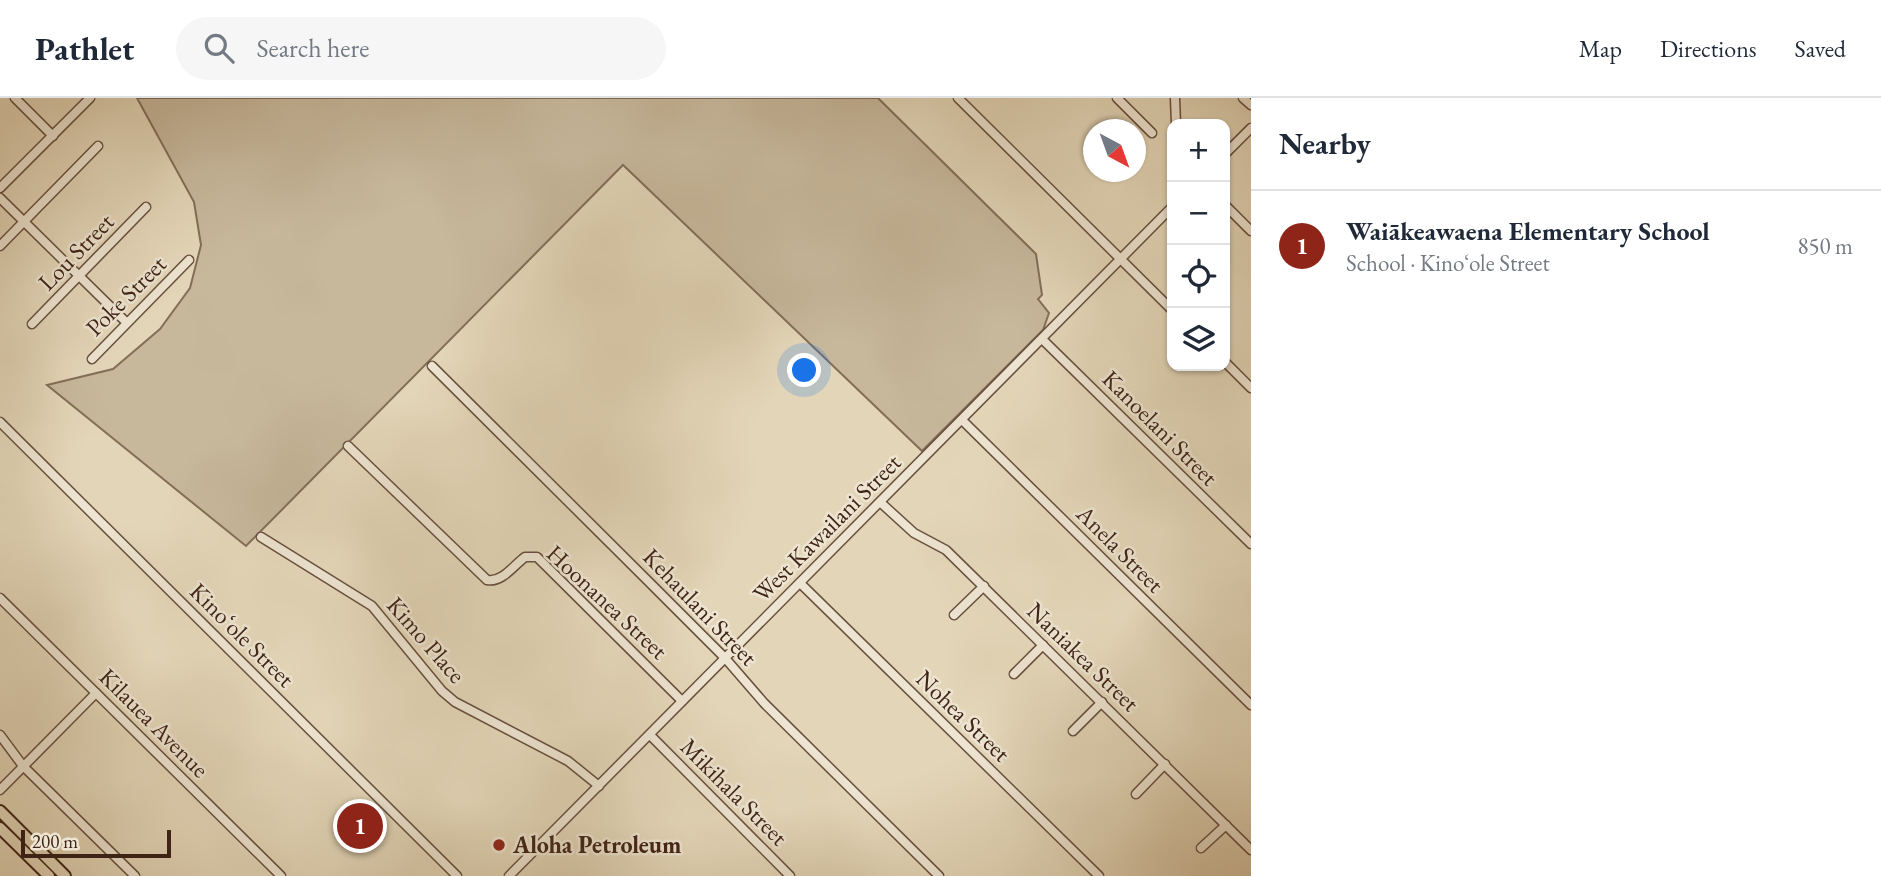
<!DOCTYPE html>
<meta charset="utf-8">
<style>
:root{--surface:#fff;--page:#f6f6f7;--text:#1f2937;--muted:#747a83;--line:#e0e1e3;--accent:#8f2418}
body{margin:0;font-family:"EB Garamond",serif;background:var(--page);color:var(--text)}
.controls{position:absolute;right:21px;top:21px;display:grid;overflow:hidden;border-radius:14px;box-shadow:0 2px 5px #0004}
.controls button{width:63px;height:63px;display:grid;place-items:center;padding:0;border:0;border-bottom:2px solid var(--line);background:var(--surface);color:var(--text);font:35px sans-serif}
.compass{position:absolute;left:1083px;top:21px;width:63px;height:63px;border-radius:50%;background:var(--surface);box-shadow:0 2px 5px #0004;rotate:139deg}
.scale{position:absolute;left:21px;bottom:18px;width:150px;box-sizing:border-box;padding-left:7px;border:4px solid #3f2416;border-top:0;font-size:19px;line-height:24px;white-space:nowrap;color:#3f2416;-webkit-text-stroke:5px #ede4d1;paint-order:stroke}
.you{position:absolute;left:805px;top:273px;width:24px;height:24px;margin:-18px;border:5px solid #fff;border-radius:50%;background:#1a73e8;box-shadow:0 0 0 10px #1a73e833}
.badge{display:grid;place-items:center;width:46px;height:46px;border-radius:50%;background:var(--accent);color:#fff;font-size:23px;font-weight:700}
.pin{position:absolute;translate:-50% -50%;border:4px solid #fff;box-shadow:0 2px 7px #0006}
.list{margin:0;padding:0;list-style:none}
h2{display:flex;justify-content:space-between;align-items:center;height:91px;margin:0;padding:0 28px;font-size:30px}
h2 small{font-size:23px;font-weight:400;color:var(--muted)}
.list li{display:grid;grid-template-columns:46px 1fr auto;gap:21px;align-items:center;box-sizing:border-box;height:112px;padding:0 28px;border-top:2px solid var(--line)}
.list b{display:block;font-size:26px;white-space:nowrap}
.list p{margin:0;font-size:23px;white-space:nowrap;color:var(--muted)}
.list em{font-size:23px;font-style:normal;color:var(--muted)}
.icon{flex:none;width:38px;height:38px;fill:none;stroke:currentColor;stroke-width:2;stroke-linecap:round;stroke-linejoin:round}
.map{position:relative;flex:none;width:1251px;height:778px;overflow:hidden}
header{display:flex;align-items:center;gap:42px;box-sizing:border-box;height:98px;padding:0 35px;background:var(--surface);border-bottom:2px solid var(--line)}
header strong{font-size:33px}
nav{display:flex;gap:38px;margin-inline-start:auto;font-size:24px}
.search{width:490px;height:63px;background:var(--page);display:flex;align-items:center;gap:18px;box-sizing:border-box;padding:0 24px;border-radius:38px;color:var(--muted);font-size:26px}
main{display:flex}
aside{flex:1;background:var(--surface)}
.map>svg:first-child{display:block}
</style>
<header>
<strong>Pathlet</strong>
<div class="search"><svg class="icon" aria-label="search" viewBox="0 0 24 24"><circle cx="10" cy="10" r="6"/><path d="M15 15l6 6"/></svg>Search here</div>
<nav><a>Map</a><a>Directions</a><a>Saved</a></nav>
</header>
<main>
<div class="map">
<svg width="1251" height="778" viewBox="0 0 1251 778">
<rect width="100%" height="100%" fill="#e3d6b8"/>
<filter id="stains"><feTurbulence type="fractalNoise" baseFrequency=".00286" numOctaves="4"/><feColorMatrix values="0 0 0 0 .2 0 0 0 0 .09 0 0 0 0 .02 0 0 0 .5 -.17"/></filter>
<radialGradient id="worn" r=".72"><stop offset=".6" stop-color="#630" stop-opacity="0"/><stop offset="1" stop-color="#630" stop-opacity=".3"/></radialGradient>
<polygon fill="#c7b89c" stroke="#836e59" stroke-width="2" points="137,0 878,0 1036,156 1042,197 1038,201 1049,215 1043,232 922,353 623,67 246,448 47,287 113,271 160,231 190,190 201,147 194,104"/>
<g fill="none" stroke-linecap="round" stroke-linejoin="round">
<g stroke="#68503e" stroke-width="11">
<g id="minor">
<polyline points="15,0 53,38"/>
<polyline points="958,0 1172,212"/>
<polyline points="1117,0 1152,35"/>
<polyline points="1175,0 1176,26"/>
<polyline points="1243,0 1251,7"/>
<polyline points="1225,56 1251,30"/>
<polyline points="0,90 90,0"/>
<polyline points="0,100 126,224"/>
<polyline points="1225,107 1251,133"/>
<polyline points="0,148 98,48"/>
<polyline points="32,226 146,109"/>
<polyline points="1042,241 1251,446"/>
<polyline points="92,261 189,162"/>
<polyline points="1225,264 1251,290"/>
<polyline points="432,268 645,480 725,560 764,605 939,778"/>
<polyline points="962,322 1251,607"/>
<polyline points="0,324 457,778"/>
<path d="M348,348l139,134c15,3 27,-15 38,-23h12l145,144"/>
<polyline points="880,404 914,435 946,452 1251,752"/>
<polyline points="261,439 372,508 442,593 455,604 568,663 599,688"/>
<polyline points="800,485 1099,778"/>
<polyline points="0,500 281,778"/>
<polyline points="954,517 984,488"/>
<polyline points="1014,576 1043,547"/>
<polyline points="1073,633 1102,604"/>
<polyline points="0,637 23,668 135,778"/>
<polyline points="650,637 790,778"/>
<polyline points="0,692 96,595"/>
<polyline points="1136,696 1165,666"/>
<polyline points="1201,750 1226,727"/>
<polyline points="509,778 1172,109"/>
</g>
</g>
<g stroke="#3f2416" stroke-width="14">
<g id="highway">
<polyline points="0,713 65,778"/>
<polyline points="0,730 49,778"/>
</g>
</g>
<use href="#minor" stroke="#ede4d1" stroke-width="8"/>
<use href="#highway" stroke="#e3d6b8" stroke-width="10"/>
</g>
<circle fill="#8f2418" stroke="#ede4d1" stroke-width="2.5" cx="499" cy="747" r="7"/>
<g text-anchor="middle" stroke-width="5" stroke-linejoin="round" paint-order="stroke">
<g font-size="24" fill="#3f2416" stroke="#ede4d1">
<text transform="translate(76 154) rotate(-46)" y="8">Lou Street</text>
<text transform="translate(126 198) rotate(-45)" y="8">Poke Street</text>
<text transform="translate(1160 330) rotate(45)" y="8">Kanoelani Street</text>
<text transform="translate(827 430) rotate(-45)" y="8">West Kawailani Street</text>
<text transform="translate(1120 451) rotate(45)" y="8">Anela Street</text>
<text transform="translate(607 504) rotate(43)" y="8">Hoonanea Street</text>
<text transform="translate(700 509) rotate(46)" y="8">Kehaulani Street</text>
<text transform="translate(242 537) rotate(45)" y="8">Kinoʻole Street</text>
<text transform="translate(426 542) rotate(49)" y="8">Kimo Place</text>
<text transform="translate(1083 559) rotate(44)" y="8">Naniakea Street</text>
<text transform="translate(963 618) rotate(44)" y="8">Nohea Street</text>
<text transform="translate(154 625) rotate(45)" y="8">Kilauea Avenue</text>
<text transform="translate(734 694) rotate(45)" y="8">Mikihala Street</text>
</g>
<g font-size="24" font-weight="bold" fill="#3f2416" stroke="#ede4d1" text-anchor="start">
<text x="513" y="755">Aloha Petroleum</text>
</g>
</g>
<rect width="100%" height="100%" filter="url(#stains)"/>
<rect width="100%" height="100%" fill="url(#worn)"/>
</svg>
<div class="controls">
<button>+</button>
<button>−</button>
<button><svg class="icon" aria-label="locate" viewBox="0 0 24 24"><circle cx="12" cy="12" r="6"/><path d="M12 2v4M12 18v4M2 12h4M18 12h4"/></svg></button>
<button><svg class="icon" aria-label="layers" viewBox="0 0 24 24"><path d="M12 4l9 5-9 5-9-5zM3 14l9 5 9-5"/></svg></button>
</div>
<svg class="compass" viewBox="-18 -18 36 36"><path d="M0-13l5 13h-10z" fill="#e53935"/><path d="M0 13l5-13h-10z" fill="#747a83"/></svg>
<div class="scale">200 m</div>
<div class="you"></div>
<div class="pin badge" style="left:360px;top:728px">1</div>
</div>
<aside>
<h2>Nearby<small></small></h2>
<ul class="list">
<li><span class="badge">1</span><div><b>Waiākeawaena Elementary School</b><p>School · Kinoʻole Street</p></div><em>850 m</em></li>
</ul>
</aside>
</main>
